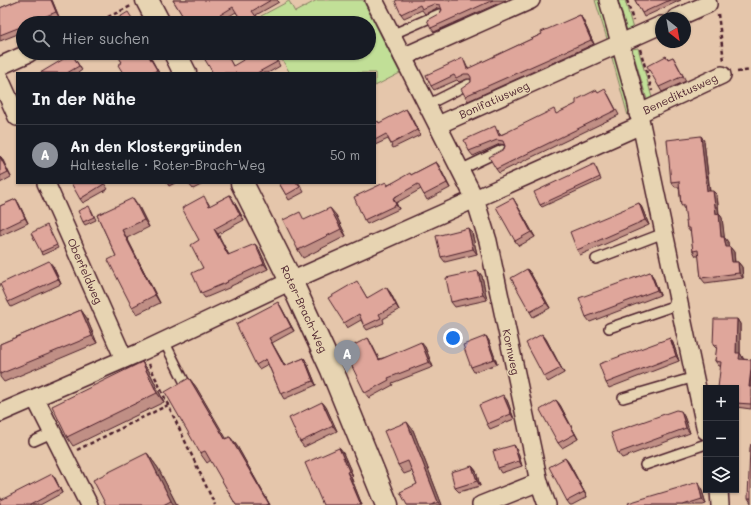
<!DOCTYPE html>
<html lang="de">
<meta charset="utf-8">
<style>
:root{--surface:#171b24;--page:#242831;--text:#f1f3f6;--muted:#9ea1a6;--line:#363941;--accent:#8c9099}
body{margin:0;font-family:Mali,sans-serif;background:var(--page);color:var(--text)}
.controls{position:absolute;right:12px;bottom:12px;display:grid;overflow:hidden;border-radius:0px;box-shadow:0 1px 3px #0004}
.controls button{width:36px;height:36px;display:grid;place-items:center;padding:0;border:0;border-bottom:1px solid var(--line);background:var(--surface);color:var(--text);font:20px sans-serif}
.compass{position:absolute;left:655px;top:12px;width:36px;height:36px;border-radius:50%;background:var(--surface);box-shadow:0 1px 3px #0004;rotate:149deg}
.you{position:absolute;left:453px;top:338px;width:14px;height:14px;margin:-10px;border:3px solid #fff;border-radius:50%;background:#1a73e8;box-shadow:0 0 0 6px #1a73e833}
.badge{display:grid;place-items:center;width:26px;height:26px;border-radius:50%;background:var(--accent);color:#fff;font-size:13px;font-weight:700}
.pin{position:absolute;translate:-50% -33px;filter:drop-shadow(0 1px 2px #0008)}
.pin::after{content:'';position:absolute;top:21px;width:14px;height:12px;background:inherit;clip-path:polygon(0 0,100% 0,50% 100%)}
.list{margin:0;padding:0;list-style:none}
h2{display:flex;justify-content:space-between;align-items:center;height:52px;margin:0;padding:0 16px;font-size:17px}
h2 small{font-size:13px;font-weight:400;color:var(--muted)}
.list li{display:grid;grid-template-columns:26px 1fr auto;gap:12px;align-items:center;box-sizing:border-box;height:60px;padding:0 16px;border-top:1px solid var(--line)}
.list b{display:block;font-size:15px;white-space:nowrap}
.list p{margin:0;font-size:13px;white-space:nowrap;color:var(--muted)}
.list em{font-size:13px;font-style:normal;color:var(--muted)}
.icon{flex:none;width:22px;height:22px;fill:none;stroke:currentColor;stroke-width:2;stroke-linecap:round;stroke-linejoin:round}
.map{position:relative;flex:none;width:751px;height:505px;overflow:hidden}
.search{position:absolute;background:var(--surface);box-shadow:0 1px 3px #0004;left:16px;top:16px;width:360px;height:44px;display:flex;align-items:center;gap:10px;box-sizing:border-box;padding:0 14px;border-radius:22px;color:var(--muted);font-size:15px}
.panel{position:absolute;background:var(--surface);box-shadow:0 1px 3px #0004;left:16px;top:72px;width:360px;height:112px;border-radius:0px}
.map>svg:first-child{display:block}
</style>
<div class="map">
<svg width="751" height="505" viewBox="0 0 751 505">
<rect width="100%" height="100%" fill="#e5c6ab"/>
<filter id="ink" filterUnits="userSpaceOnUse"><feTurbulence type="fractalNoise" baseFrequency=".025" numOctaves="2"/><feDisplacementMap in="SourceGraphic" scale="8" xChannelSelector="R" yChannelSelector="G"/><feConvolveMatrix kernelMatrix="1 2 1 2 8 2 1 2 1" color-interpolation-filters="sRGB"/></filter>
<g filter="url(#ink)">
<g fill="#c1df97" stroke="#867f61">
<polygon points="317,0 363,0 400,73 375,86 375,73 290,73 278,53 369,53 369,23 263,23 261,16 289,1 295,12"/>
<polygon points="595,0 601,0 613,41 608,42"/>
<polygon points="618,0 625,0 634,33 628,34"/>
<polygon points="638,48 653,101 648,103 632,49"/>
<polygon points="616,56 630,108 628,116 612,58"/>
</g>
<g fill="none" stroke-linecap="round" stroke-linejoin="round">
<g stroke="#4a1f2b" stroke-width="12">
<g id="service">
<polyline points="391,35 439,14"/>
<polyline points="427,105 469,84"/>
<polyline points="460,170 502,150"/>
<polyline points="596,259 664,233"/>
<polyline points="609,328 679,304"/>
<polyline points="164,341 185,383"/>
<polyline points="623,398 695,377"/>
<polyline points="34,441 52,433"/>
<polyline points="645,465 706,444"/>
</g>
</g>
<g stroke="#4a1f2b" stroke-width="20">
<g id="minor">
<polyline points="374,0 475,199 488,241 539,482 547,505"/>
<polyline points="608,0 636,100 706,431"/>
<polyline points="676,18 708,4"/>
<polyline points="403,57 531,0"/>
<polyline points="0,66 29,53"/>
<polyline points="0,79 17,117"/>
<polyline points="638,114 722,75"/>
<polyline points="438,125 661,25"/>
<polyline points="46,183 124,359"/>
<polyline points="35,398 89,505"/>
<polyline points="0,413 143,351 291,281 641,125"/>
<polyline points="719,490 720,505"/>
<polyline points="481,505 539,482"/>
</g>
</g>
<g stroke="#4a1f2b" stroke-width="25">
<g id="tertiary">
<polyline points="147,0 159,23"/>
<polyline points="175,53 185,73"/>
<polyline points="242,183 291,281 332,370 387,505"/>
</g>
</g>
<g stroke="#4a1f2b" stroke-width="2.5" stroke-dasharray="4 3" stroke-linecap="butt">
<polyline points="627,0 633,21"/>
<polyline points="718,14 724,61"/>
<polyline points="95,23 131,6"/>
<polyline points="640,49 652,91"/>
<polyline points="737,72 751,70"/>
<polyline points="149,364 215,505"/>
<polyline points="77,450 168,405"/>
</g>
<use href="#service" stroke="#e7d4b2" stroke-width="9"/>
<use href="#minor" stroke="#e7d4b2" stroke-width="17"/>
<use href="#tertiary" stroke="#e7d4b2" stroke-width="22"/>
</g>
<g fill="#c08f85" stroke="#4a1f2b">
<polygon points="19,0 52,0 59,17 44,23 23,23 23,32 0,41 0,8"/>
<polygon points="173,0 277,0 279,2 256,15 260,22 259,23 243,23 236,12 218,23 187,23"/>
<polygon points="398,0 506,0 434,32 431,28 440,13 442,9 437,8 425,14 422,10 404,18 401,14"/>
<polygon points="635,0 681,0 644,17 642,13"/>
<polygon points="580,15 583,20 594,44 468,101 465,96 471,82 471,79 467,79 459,82 457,80 434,90 431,86 463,58 468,69 542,34"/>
<polygon points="116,53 148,53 159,73 123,73 122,62"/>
<polygon points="213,53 226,53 233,66 273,53 280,66 268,73 213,73"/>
<polygon points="666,56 669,59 673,57 676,62 686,81 662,92 659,87"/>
<polygon points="75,59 82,70 78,73 40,73"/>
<polygon points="598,93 608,94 619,115 499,173 496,169 505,145 500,144 473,156 469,151 498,130 500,135 557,114"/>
<polygon points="409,113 420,135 393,148 388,139 375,145 375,123 379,123"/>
<polygon points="701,136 704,141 710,191 717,195 719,213 722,218 724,237 728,242 728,247 730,247 734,252 735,262 738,262 742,267 743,278 705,283 701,278 699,256 696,256 693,251 691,233 687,228 685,210 681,205 679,187 675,187 671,182"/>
<polygon points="0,156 11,177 0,183"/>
<polygon points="436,162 439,166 450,188 427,200 421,189 396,203 399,209 367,224 364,220 386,182 388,185 411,175"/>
<polygon points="596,167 601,180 542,207 540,205"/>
<polygon points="104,183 108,189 83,203 80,199"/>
<polygon points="167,183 175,183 169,186"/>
<polygon points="188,183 205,183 193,189"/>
<polygon points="279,183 299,183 304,192 289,200"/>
<polygon points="230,195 233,200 244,220 218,234 229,255 259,249 268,269 231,286 231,287 205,298 201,293 203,268 199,240 207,201 210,206"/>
<polygon points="16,199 19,204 28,223 0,236 0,206"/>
<polygon points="516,203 535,237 519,246 515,241"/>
<polygon points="639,203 642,208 649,225 580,255 577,250"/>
<polygon points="138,205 149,227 127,238 160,303 137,314 132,307 116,256 97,215"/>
<polygon points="91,209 96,220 85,225 83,222"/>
<polygon points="336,215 346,236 303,258 298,250 306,220"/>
<polygon points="47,225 58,248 42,255 41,252"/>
<polygon points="468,228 472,233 477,254 445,262 441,257"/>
<polygon points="53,266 61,284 11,307 8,302"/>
<polygon points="527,269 531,274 550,308 533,317 530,312"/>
<polygon points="478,271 482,276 487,300 455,307 451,302"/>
<polygon points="650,272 653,277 660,295 590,322 586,317"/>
<polygon points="360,286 367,298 390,292 399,310 383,319 384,323 367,330 364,326 361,320 347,328 344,323"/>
<polygon points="278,302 281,307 294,331 272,343 285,366 304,358 307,363 316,385 284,399 281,394 268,364 259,369 256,365"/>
<polygon points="81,310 86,317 97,343 4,382 0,377 0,344"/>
<polygon points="737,319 740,324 740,353 743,358 743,359 751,360 751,409 736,407 736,388 721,366 719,366 715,361 717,349 713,345"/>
<polygon points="542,334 546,339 564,373 548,382 544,377"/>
<polygon points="486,336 489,341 497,364 474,372 471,367"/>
<polygon points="670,338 673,343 679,361 609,388 606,383"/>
<polygon points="371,343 379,359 425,347 433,367 392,383 393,385 369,398 365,393"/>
<polygon points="142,362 149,371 164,402 73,446 67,437"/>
<polygon points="189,378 196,387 226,439 230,437 237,446 270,505 236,505 211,460 207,463 200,453"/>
<polygon points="507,400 514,419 490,429 487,424"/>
<polygon points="556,400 560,405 578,439 562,448 558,443"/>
<polygon points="322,402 326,407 337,431 304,447 300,442"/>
<polygon points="684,416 690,433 622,458 618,453"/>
<polygon points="413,430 442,505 407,505 417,484 412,471 404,474 398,465"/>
<polygon points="514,445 517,450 522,466 501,473 498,468"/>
<polygon points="339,448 343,453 353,476 351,477 362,505 323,505"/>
<polygon points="147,453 158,468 177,505 106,505"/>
<polygon points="565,458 569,463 587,497 572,505 570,505 567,501"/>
<polygon points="472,466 476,471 480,486 459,492 455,488"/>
<polygon points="55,478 62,493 40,505 0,505 0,497 2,500"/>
<polygon points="701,487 706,504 703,505 629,505"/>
<polygon points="748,498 751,498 751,503"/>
</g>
<g fill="#9c746c" stroke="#4a1f2b">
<polygon points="51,0 52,0 59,17 56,12"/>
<polygon points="580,15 583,20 594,44 591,40"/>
<polygon points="147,53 148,53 159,73 157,70"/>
<polygon points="406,109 409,113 420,135 417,130"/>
<polygon points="701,136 704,141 710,196 707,191"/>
<polygon points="0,156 2,158 11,177 8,172"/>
<polygon points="436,162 439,166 450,188 447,183"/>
<polygon points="713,191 717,195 719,219 716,214"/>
<polygon points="230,195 233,200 244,220 240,215"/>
<polygon points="133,198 138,205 149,227 144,220"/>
<polygon points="393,198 396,203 399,209 396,205"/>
<polygon points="513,198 516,203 535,237 531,232"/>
<polygon points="16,199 19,204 28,223 25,218"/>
<polygon points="639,203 642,208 649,225 645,220"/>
<polygon points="330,208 336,215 346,236 341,229"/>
<polygon points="719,213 722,218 725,242 721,237"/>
<polygon points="468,228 472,233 477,254 473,249"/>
<polygon points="214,229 218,234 231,260 228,255"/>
<polygon points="122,230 127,238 160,303 155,295"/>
<polygon points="724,237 728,242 729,252 726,247"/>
<polygon points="255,244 259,249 268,269 264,264"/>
<polygon points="730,247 734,252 735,267 732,262"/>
<polygon points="49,261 53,266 61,284 58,279"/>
<polygon points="738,262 742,267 743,278 739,273"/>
<polygon points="527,269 531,274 550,308 546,303"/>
<polygon points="478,271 482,276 487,300 483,295"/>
<polygon points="650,272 653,277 660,295 657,290"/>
<polygon points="386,287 390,292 399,310 396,305"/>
<polygon points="278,302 281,307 294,331 291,327"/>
<polygon points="81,310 86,317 97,343 92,336"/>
<polygon points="737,319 740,324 740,353 743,358 743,364 739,359 736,353"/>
<polygon points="542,334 546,339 564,373 561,368"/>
<polygon points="486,336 489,341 497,364 494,359"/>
<polygon points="269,338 272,343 288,371 284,366"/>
<polygon points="368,338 371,343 382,365 379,360"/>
<polygon points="670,338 673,343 679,361 676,356"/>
<polygon points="421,342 425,347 433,367 429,362"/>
<polygon points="304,358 307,363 316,385 313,381"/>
<polygon points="142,362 149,371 164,402 157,393"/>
<polygon points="751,369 751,389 749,387"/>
<polygon points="189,378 196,387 232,448 225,439"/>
<polygon points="503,395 507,400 514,419 511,414"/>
<polygon points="556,400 560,405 578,439 575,434"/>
<polygon points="322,402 326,407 337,431 333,426"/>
<polygon points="681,411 684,416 690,433 686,428"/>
<polygon points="407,422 413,430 442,505 440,505 438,502"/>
<polygon points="230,437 237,446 270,505 269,505 269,504"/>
<polygon points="514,445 517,450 522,466 519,461"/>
<polygon points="339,448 343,453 353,476 349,471"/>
<polygon points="147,453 158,468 177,505 174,505 171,501"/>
<polygon points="565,458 569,463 587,497 584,492"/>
<polygon points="472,466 476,471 480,486 477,481"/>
<polygon points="347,472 351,477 362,505 361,505"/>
<polygon points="52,474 55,478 62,493 60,489"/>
<polygon points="698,482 701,487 706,504 702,499"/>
</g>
<g fill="#dfa69b" stroke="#4a1f2b">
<polygon points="19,0 51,0 56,12 29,23 23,23 23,26 0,35 0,8"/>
<polygon points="173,0 271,0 252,11 257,18 248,23 243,23 233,7 207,23 187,23"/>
<polygon points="398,0 493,0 431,28 427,20 440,13 442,10 440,5 434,4 422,9 420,5 401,14 395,1"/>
<polygon points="635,0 670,0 642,13"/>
<polygon points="128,12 135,23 110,23"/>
<polygon points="580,15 591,40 465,96 461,89 471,82 471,77 469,74 464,74 456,78 454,75 431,86 426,75 463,58 467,69 542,34 541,32"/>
<polygon points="116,53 147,53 157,70 152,73 123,73 118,65 122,62"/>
<polygon points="213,53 226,53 233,66 255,53 272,53 277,62 257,73 213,73 204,58"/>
<polygon points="72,54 79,66 67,73 40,73"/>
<polygon points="666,56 668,59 673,57 683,76 659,87 647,66"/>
<polygon points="605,89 616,110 496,169 489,157 504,149 505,146 503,141 497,140 469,151 464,140 495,126 499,136 554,109 556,114 576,104 576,100 596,90 598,93"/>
<polygon points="406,109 417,130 391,144 386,134 375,140 375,123 378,121 379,123"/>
<polygon points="701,136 707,191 713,191 716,214 719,213 721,237 724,237 726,247 730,247 732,262 738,262 739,273 701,278 698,250 693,251 690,228 687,228 684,205 681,205 679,181 671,182 667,140"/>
<polygon points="0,157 8,172 0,176"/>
<polygon points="436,162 447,183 424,195 418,184 393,198 396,205 364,220 354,197 386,182 387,186 410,173 411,175"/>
<polygon points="594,164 600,177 540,205 534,192"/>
<polygon points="71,183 104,183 104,184 80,199"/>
<polygon points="279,183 298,183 300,187 286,195"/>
<polygon points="230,195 240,215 214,229 228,255 255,244 264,264 227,281 228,282 201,293 192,273 203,268 191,245 199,240 182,208 204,196 209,206"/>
<polygon points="133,198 144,220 122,230 155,295 132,307 108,260 116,256 97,215"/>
<polygon points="513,198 531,232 515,241 496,207"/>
<polygon points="16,199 25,218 0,230 0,206"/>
<polygon points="639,203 645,220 577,250 570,232"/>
<polygon points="89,206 94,217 83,222 78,211"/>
<polygon points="330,208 341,229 298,250 283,220 300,212 304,220"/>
<polygon points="47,225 57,245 41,252 31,233"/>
<polygon points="468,228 473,249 441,257 436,236"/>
<polygon points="49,261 58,279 8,302 0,284"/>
<polygon points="527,269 546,303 530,312 511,278"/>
<polygon points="478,271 483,295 451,302 446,278"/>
<polygon points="650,272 657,290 586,317 579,298"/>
<polygon points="357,281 367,298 386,287 396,305 379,314 381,318 364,326 359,314 344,323 328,298"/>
<polygon points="278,302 291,327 269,338 284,366 304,358 313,381 281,394 266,359 256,365 236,324"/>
<polygon points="81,310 92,336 0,374 0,344"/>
<polygon points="714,319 737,319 736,353 740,353 739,359 751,360 751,369 749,387 751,387 751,404 736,403 736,388 718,388 721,362 715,361 717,345 713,345"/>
<polygon points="542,334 561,368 544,377 526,343"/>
<polygon points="486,336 494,359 471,367 463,345"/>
<polygon points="368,338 379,360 421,342 429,362 388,378 389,380 365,393 344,350"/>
<polygon points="670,338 676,356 606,383 599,364"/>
<polygon points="142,362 157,393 67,437 52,406"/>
<polygon points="189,378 225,439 230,437 269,504 266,505 236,505 205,451 200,453 165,392"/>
<polygon points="503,395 511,414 487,424 479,405"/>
<polygon points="556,400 575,434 558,443 540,410"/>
<polygon points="322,402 333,426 300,442 289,418"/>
<polygon points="676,410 681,411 686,428 618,453 611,433"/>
<polygon points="407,422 438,502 432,505 407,505 400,492 417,484 408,461 398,465 384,431"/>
<polygon points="751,444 751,498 748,498 750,448"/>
<polygon points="514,445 519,461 498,468 493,451"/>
<polygon points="339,448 349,471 347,472 361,505 323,505 305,463"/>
<polygon points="147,453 171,501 163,505 106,505 93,480"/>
<polygon points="565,458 584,492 567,501 549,467"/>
<polygon points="472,466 477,481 455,488 451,472"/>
<polygon points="52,474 60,489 30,505 0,505 0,498 1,500"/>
<polygon points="698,482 702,499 683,505 629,505 628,503"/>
</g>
</g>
<g text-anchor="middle" stroke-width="3" stroke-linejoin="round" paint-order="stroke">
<g font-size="11" fill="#4a1f2b" stroke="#e7d4b2">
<text transform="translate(680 94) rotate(-25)" y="4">Benediktusweg</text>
<text transform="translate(494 100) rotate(-24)" y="4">Bonifatiusweg</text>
<text transform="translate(85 271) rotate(66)" y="4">Oberfeldweg</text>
<text transform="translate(304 309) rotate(65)" y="4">Roter-Brach-Weg</text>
<text transform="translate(511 352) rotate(78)" y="4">Kornweg</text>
</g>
</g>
</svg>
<div class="controls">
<button>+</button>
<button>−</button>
<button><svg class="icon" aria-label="layers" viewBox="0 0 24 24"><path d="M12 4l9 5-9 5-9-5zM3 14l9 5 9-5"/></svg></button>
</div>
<svg class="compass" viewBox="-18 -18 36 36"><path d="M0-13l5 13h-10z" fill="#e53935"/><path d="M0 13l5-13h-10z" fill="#9ea1a6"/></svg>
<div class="you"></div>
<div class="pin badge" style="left:347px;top:373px">A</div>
<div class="search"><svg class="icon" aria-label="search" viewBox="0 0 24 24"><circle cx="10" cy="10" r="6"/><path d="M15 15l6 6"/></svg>Hier suchen</div>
<section class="panel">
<h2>In der Nähe<small></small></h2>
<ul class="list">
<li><span class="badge">A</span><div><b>An den Klostergründen</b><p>Haltestelle · Roter-Brach-Weg</p></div><em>50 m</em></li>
</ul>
</section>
</div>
